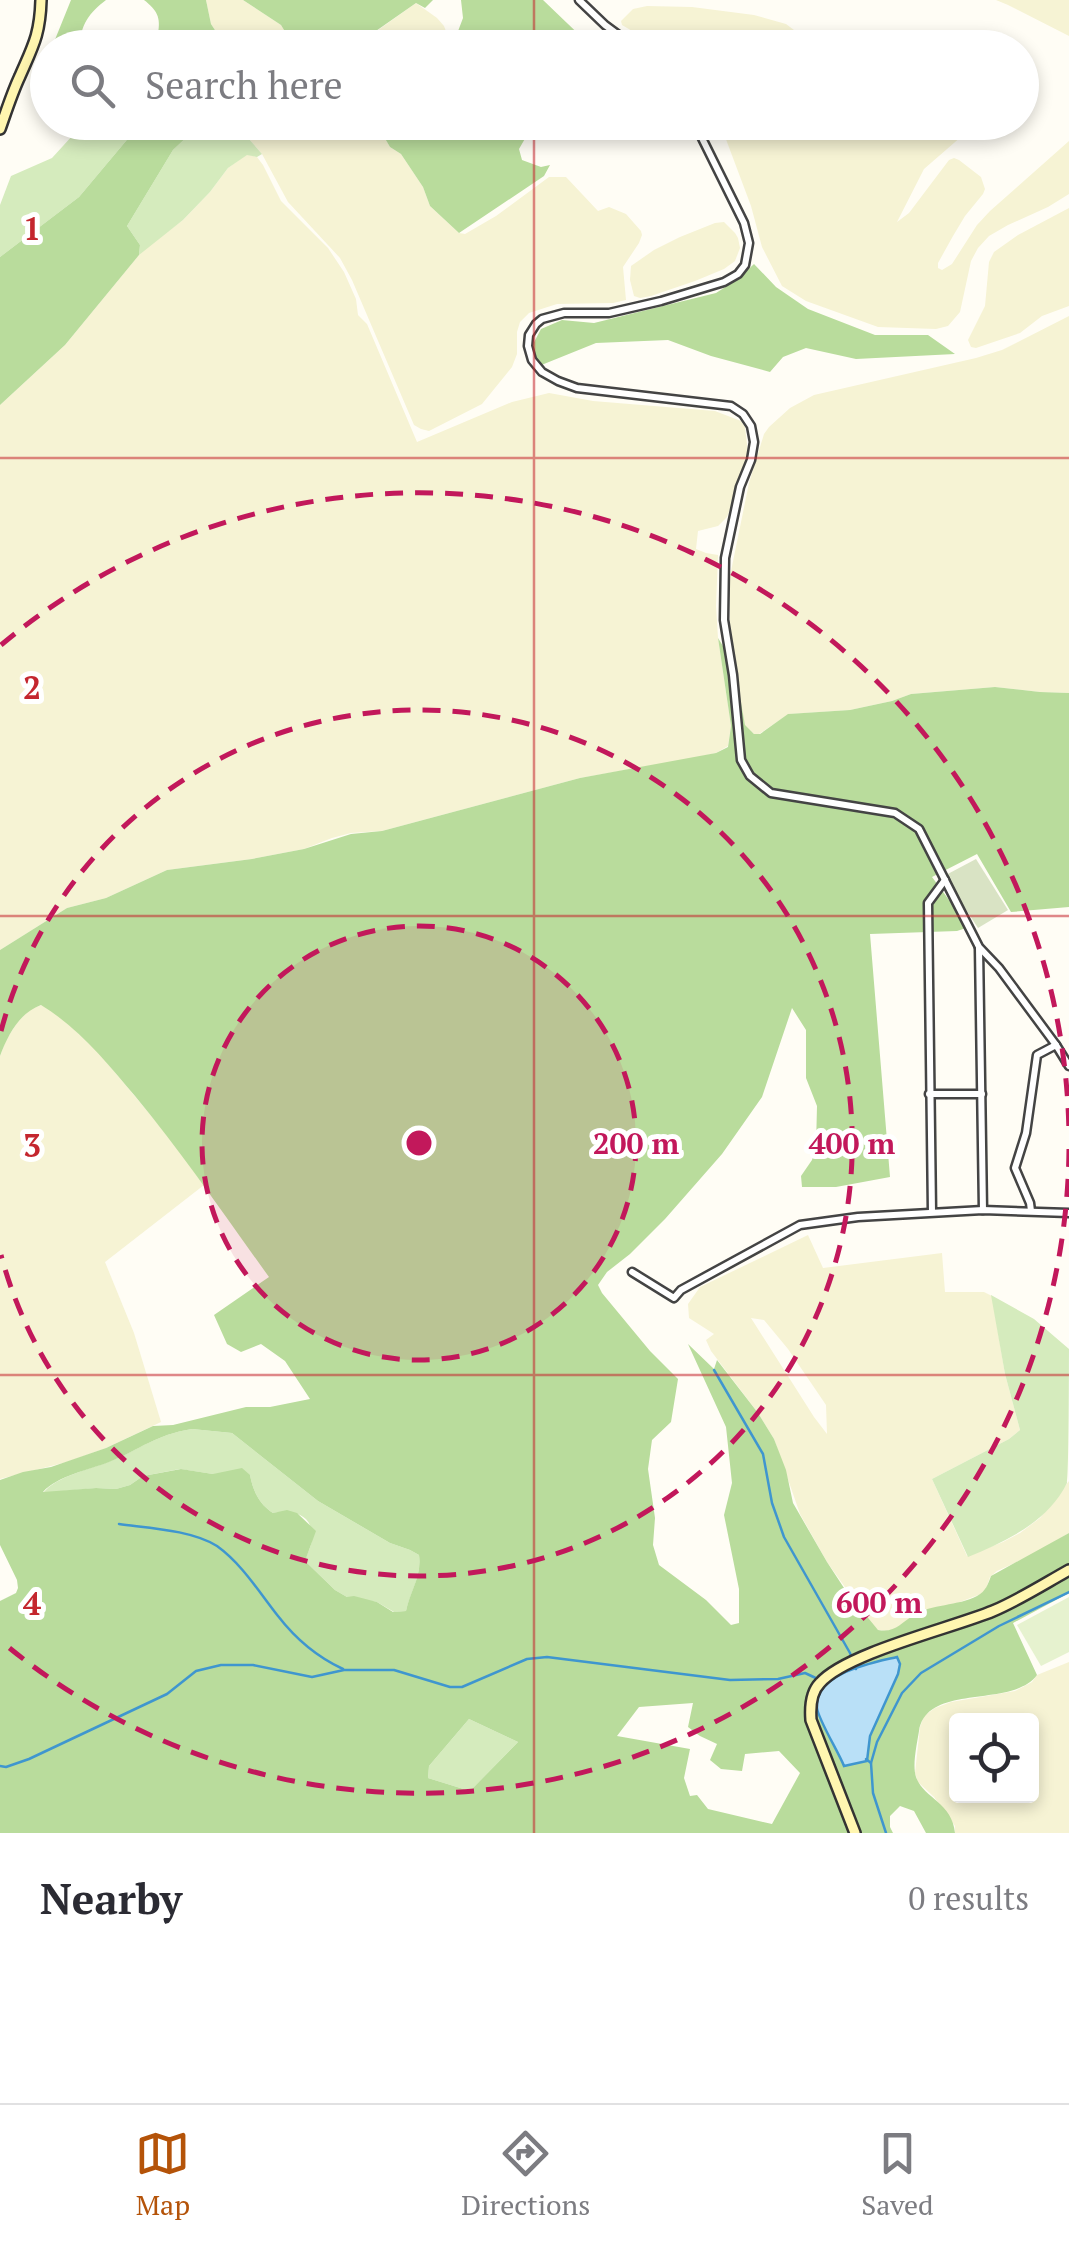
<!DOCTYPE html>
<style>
:root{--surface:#fff;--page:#f2f2f3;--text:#2b2b33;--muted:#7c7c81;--line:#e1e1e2;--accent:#b45309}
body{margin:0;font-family:"PT Serif",serif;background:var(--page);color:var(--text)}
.controls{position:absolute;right:30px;bottom:30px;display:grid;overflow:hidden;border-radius:10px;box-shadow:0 5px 15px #0003}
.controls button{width:90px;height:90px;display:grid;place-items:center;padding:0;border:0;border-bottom:2px solid var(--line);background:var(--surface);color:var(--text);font:50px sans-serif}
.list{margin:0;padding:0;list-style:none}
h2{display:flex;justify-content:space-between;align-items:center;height:130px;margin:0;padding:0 40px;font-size:42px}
h2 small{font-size:32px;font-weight:400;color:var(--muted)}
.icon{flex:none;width:55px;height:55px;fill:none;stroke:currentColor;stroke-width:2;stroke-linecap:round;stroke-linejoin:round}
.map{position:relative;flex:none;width:1069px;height:1833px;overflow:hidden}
.search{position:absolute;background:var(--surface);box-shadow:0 5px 15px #0003;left:30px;right:30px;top:30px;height:110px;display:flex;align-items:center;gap:25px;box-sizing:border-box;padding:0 35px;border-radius:55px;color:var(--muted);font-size:38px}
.sheet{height:270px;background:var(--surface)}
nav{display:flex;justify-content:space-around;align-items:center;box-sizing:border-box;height:140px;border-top:2px solid var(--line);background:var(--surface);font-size:28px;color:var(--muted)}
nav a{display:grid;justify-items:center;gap:5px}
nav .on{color:var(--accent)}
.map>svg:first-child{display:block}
</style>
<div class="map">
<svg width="1069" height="1833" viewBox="0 0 1069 1833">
<rect width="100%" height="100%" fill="#fffdf5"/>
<g fill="#f6f3d4" fill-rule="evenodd">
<polygon points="206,0 243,0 281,25 295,47 226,47 211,24"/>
<polygon points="996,0 1069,0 1069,36 1008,5"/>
<polygon points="416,3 437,18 444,26 452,47 353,48"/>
<polygon points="647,6 692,7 754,15 786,24 794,30 843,47 740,47 705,41 644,38 622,25 621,21 633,9"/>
<polygon points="240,123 376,123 390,147 401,154 423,187 430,206 459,233 465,234 496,216 549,177 566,177 598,211 609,207 626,214 641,231 642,235 639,243 623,267 626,300 613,303 557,304 529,313 520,322 517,332 517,354 512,367 482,404 429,431 421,429 414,425 352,280 340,258 288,202 262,154 249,139"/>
<polygon points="723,123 977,123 924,169 897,222 909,213 949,160 954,158 959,160 981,177 985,189 983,194 965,216 953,236 938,263 938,268 942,270 952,264 977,225 990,211 1069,141 1069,194 1048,207 1008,225 989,236 978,248 971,261 960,312 948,326 936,329 878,327 806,301 782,286 762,247 751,206 724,134"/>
<polygon points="247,154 257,157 263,165 281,201 328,248 344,272 356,299 358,315 367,324 417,442 512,402 549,393 593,401 715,411 741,421 745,427 748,453 738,488 727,517 718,526 698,531 696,549 706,553 718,555 716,606 718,638 731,726 728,746 716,753 694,758 580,778 382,831 351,833 332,838 304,849 252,859 167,870 106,898 67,908 0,950 0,405 65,345 143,250 183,220 210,192 228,168"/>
<polygon points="1069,208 1069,306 1042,316 1020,333 976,348 971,347 968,340 985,306 989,262 994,252 1018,235"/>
<polygon points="724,222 735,233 738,238 740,248 735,261 724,269 695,281 651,296 640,298 634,296 630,280 631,266 654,250 680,237 715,223"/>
<polygon points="1069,316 1069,693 1040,692 995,687 911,694 892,701 850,710 789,714 759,734 754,734 745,726 734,664 730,632 730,576 749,483 764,434 769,427 790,408 814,395 976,358 1002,350"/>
<polygon points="42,1005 60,1016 98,1052 178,1148 204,1185 105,1262 134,1333 161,1422 106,1448 67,1462 0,1479 0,1056 6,1040 17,1023 30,1009"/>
<path d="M808,1235l15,33 119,-15 3,39h39l8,4 13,78 15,56 -11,9 -77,40 35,77 36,-14 17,-9 20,-15 29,-37v52l-39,23 -33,15 -7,6 -4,12 -5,5 -29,11 -35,8 -21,16 -8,2 -10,-1 -6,-5 -45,-63 -27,-48 -26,-75 -16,-26 -47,-62 -5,-11 8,-6 -25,-16 -1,-14 12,-17zM751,1318l13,2 24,29 38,56 1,29 -13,-17z"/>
<path d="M1069,1662v171h-114v-7l-21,-29 -16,-15 -3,-9 5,-46 4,-11 11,-8 16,-6 64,-11 17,-9 5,-7zM956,1720h76v76h-76z"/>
</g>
<g fill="#d5ebbd">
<polygon points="84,123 141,123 79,197 0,257 0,205 11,176 52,158"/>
<polygon points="187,123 240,123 249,139 262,154 257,157 247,155 228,168 210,192 183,220 139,255 140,245 127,226 173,150 190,134"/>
<path d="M991,1295l43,24 35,30c0,22 0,121 -2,134 -20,40 -61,58 -99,74l-36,-78 77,-40 11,-9 -15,-56z"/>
<path d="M192,1429l40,4 86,68 72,42 20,7 9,5c3,21 -9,37 -13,56l-12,1 -17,-10 -30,-5 -12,-7 -30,-29c2,-8 8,-17 7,-25 0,-23 -21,-26 -39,-23 -14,-9 -20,-22 -23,-38l-37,-1 -33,-5 -37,7 -13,9 -14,4 -20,-1 -53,5c14,-17 45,-23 65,-31 33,-13 47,-27 84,-33z"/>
<polygon points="469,1719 518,1742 470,1791 428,1778 429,1766"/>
</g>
<g fill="#b9dc9c" fill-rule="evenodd">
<path d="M71,0h35c-17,13 -26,25 -26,47h-28z"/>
<path d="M144,0h62l5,24 15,23h-94l26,-13c3,-17 -1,-24 -14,-34z"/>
<polygon points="243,0 433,0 425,8 416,3 353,47 295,48 281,25"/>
<polygon points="461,0 543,0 592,47 452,47 463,18"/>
<polygon points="141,123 187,123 190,134 173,150 127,226 140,245 139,255 65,345 0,405 0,257 79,197"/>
<polygon points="376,123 534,123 519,149 522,160 541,167 550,165 544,176 459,233 430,206 423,187 401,154 390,147"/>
<polygon points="754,264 776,287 808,309 875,335 928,335 955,354 856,359 806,348 783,357 770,372 711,356 668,340 596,343 539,366 532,346 541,329 562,320 594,323 716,293 738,279"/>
<path d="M718,638l16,26 11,61 9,9h6l28,-20 62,-4 42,-9 19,-7 84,-7 45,5 29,1v214l-58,5 -34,-58 -45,23 37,50 -12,4 -87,3 20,243 -54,10h-34l-1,-11 11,-16 4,-14 1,-40 -11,-28v-48l-14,-22 -30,89 -40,57 -57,65 -35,35 -23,18 -9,13 4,8 48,58 28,28 -7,43 -19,18 -4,29 7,49 -2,27 6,20 47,35 25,25 8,-2v-34l-15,-74 8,-32 -6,-56 -38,-83 26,25 3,-9 41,53 16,26 12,31 7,33 34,59 19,29 32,39c18,3 22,-7 36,-15 17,-11 44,-9 63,-19 9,-5 11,-12 14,-20l78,-43v60l-56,30 24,52c-25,34 -110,7 -118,56 -2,13 -7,34 -3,46 8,22 36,25 39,56h-29l-12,-22 -14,-5 -10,10v11l3,6h-893v-232l16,-8 2,-5 -1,-8 -17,-35v-65l23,-8 28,-5 55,-19 47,-22 20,-1 73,-18h24l40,-8 -25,-38 -24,-17 -20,8 -14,-8 -13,-29 55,-38c-44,-61 -86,-123 -134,-181 -28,-33 -56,-68 -94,-91 -22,8 -33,30 -41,51v-106l67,-42 39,-10 61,-28 85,-11 52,-10 47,-15 31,-3 198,-53 136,-25 12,-6 3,-21zM192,1429l40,4 86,68 72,42 20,7 9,5c3,21 -9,36 -13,56l-13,1 -16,-10 -23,-6 -7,1 -12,-7 -30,-29 11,-30 -19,-18 -10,-3 -14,3c-14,-9 -20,-22 -23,-38l-8,-7 -29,6 -32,-5 -38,7 -13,9 -14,4 -20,-1 -53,4c14,-16 46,-22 66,-30 32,-13 46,-27 83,-33zM897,1657l1,17 -28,62 -4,24 -15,5 5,-97zM693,1703l-5,24 12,9 17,8 -7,16 11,9 21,2 3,-17 34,-3 21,22 -28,51 -64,-15 -11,-14 -7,1 -6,-18 6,-29 -73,-13 22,-29zM469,1719l49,23 -48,49 -42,-13 1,-12z"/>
</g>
<polygon fill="#d9e3c4" points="976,859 1008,910 978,928 944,876"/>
<polygon fill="#e6f2cf" points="1069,1597 1069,1652 1041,1666 1017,1625"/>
<path fill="#b9e0f7" stroke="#3f96cf" stroke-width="2.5" d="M897,1657l3,7 -2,10 -28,62 -3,25 -23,5c-5,-13 -26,-47 -27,-58 -3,-35 55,-45 80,-51z"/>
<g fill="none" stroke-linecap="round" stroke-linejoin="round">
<g stroke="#3f96cf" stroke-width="2.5">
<polyline points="714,1370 763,1454 772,1503 784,1537 850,1653 856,1669"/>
<path d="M119,1524c29,4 73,6 98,22 25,18 42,46 61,70 17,22 39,41 65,53"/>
<polyline points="866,1759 871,1763 873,1793 886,1833"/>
<polyline points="871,1763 877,1742 902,1693 921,1673 999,1626 1069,1592"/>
<polyline points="0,1766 6,1767 29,1759 167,1694 196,1671 221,1665 253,1665 312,1677 344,1670 394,1670 450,1687 462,1687 527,1659 547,1657 730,1680 778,1679 805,1673 820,1680"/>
</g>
<g stroke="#444" stroke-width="11">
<g id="street">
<polyline points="579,0 605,25 636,48"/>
<polyline points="694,122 744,223 749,243 745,265 738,274 724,282 661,301 609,313 564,313 542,319 536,324 529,335 528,346 532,360 542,372 558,381 577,388 731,406 743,414 751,426 754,442 751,460 740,487 725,558 724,620 733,675 741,760 750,776 771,793 895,813 919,829 979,947 999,968 1056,1045 1069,1066"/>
<polyline points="979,948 983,1210"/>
<polyline points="929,1094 982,1094"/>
<polyline points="1031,1211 1030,1203 1015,1168 1026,1133 1037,1055 1056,1045"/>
<polyline points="932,1212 928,903 945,880"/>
<polyline points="632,1272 674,1298 681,1290 800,1225 858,1217 983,1210 1069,1213"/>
</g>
</g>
<g stroke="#333" stroke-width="14">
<g id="secondary">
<path d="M0,129c6,-17 12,-36 20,-53 13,-30 20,-41 21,-76"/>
<path d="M855,1833l-44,-113c-1,-13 0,-28 9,-37 26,-30 132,-55 173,-72 26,-11 51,-27 76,-41"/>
</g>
</g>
<use href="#street" stroke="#fff" stroke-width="6"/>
<use href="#secondary" stroke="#fff6b0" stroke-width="9"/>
</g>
<path fill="none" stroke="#c4262e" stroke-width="2.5" stroke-opacity="0.55" d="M534,0v48M534,122v1711M0,458h1069M0,916h1069M0,1375h1069"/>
<circle cx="419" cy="1143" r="217" fill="#c2185b" fill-opacity=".12"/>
<g fill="none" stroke="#c2185b" stroke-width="5" stroke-dasharray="18 12">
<circle cx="419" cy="1143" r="217"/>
<path d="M1 1031A433 433 0 1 1 1 1255"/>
<path d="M1069 1149A650 650 0 0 1 1 1641M1 645A650 650 0 0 1 1069 1137"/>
</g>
<g font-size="32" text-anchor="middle" font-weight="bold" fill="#c4262e" stroke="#fff" stroke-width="10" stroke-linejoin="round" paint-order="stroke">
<text x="32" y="240">1</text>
<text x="32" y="699">2</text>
<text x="32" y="1157">3</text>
<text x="32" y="1615">4</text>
</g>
<circle cx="419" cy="1143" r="15" fill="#c2185b" stroke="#fff" stroke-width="5"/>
<g font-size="30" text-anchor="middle" font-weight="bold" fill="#c2185b" stroke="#fff" stroke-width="10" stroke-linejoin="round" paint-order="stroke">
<text x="636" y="1154">200 m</text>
<text x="852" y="1154">400 m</text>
<text x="879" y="1613">600 m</text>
</g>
</svg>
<div class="controls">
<button><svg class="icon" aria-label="locate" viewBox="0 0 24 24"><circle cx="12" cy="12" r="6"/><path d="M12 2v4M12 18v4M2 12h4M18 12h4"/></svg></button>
</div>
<div class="search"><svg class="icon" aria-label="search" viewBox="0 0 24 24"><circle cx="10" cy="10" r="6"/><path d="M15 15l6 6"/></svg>Search here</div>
</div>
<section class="sheet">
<h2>Nearby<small>0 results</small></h2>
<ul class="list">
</ul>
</section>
<nav>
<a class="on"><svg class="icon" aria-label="map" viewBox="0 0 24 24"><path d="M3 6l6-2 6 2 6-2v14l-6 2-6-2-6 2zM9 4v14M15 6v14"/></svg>Map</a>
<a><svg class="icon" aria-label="directions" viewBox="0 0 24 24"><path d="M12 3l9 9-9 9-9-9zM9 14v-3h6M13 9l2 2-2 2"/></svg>Directions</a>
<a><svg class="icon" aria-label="saved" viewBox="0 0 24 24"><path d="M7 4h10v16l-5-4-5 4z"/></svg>Saved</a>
</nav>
